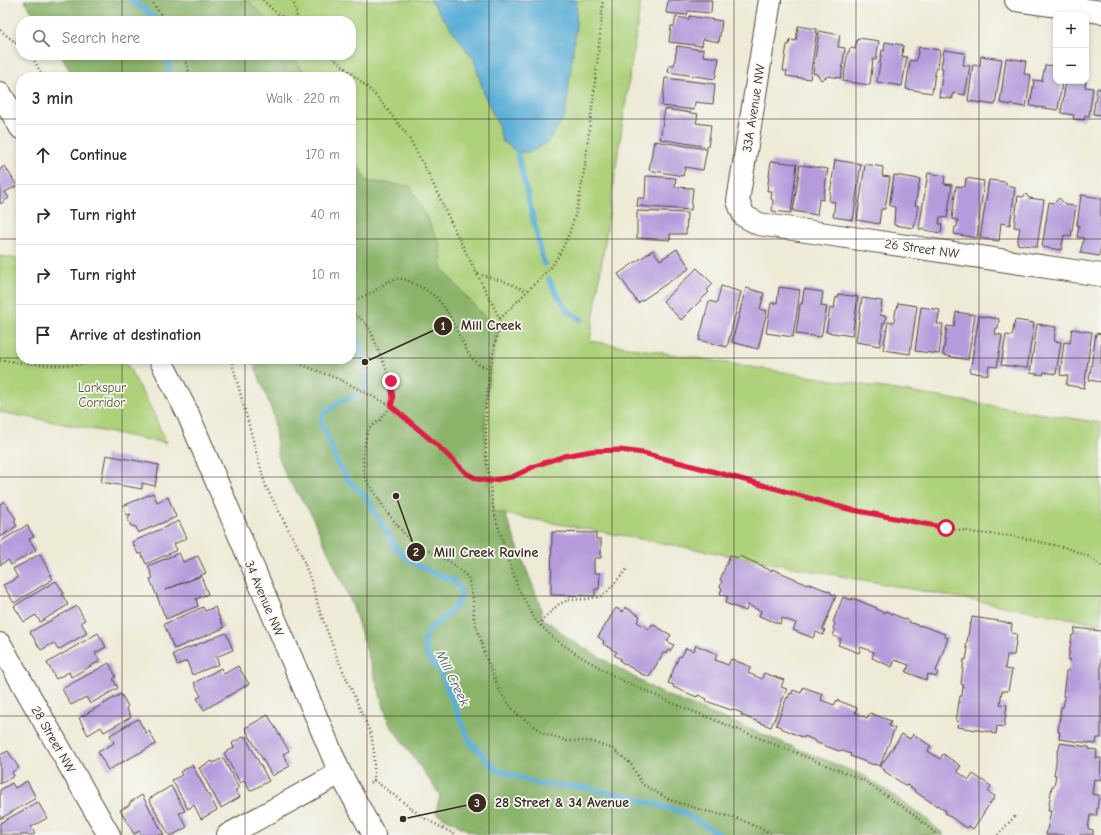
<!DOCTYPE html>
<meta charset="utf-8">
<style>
:root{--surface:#fff;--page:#f2f2f3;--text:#2b2b33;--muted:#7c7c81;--line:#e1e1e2}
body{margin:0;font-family:"Comic Neue",sans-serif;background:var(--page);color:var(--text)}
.controls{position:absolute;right:12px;top:12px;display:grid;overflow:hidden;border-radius:8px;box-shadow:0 2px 6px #0003}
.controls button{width:36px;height:36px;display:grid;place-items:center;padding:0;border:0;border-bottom:1px solid var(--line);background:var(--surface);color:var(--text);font:20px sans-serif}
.stop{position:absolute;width:12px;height:12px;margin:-9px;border:3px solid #e11d48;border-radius:50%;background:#fff}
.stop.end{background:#e11d48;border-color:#fff;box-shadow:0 1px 4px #0008}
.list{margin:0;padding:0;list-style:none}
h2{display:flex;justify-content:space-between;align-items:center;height:52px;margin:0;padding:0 16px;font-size:17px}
h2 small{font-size:13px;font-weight:400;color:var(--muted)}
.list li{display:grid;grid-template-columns:26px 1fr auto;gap:12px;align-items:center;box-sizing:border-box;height:60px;padding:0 16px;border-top:1px solid var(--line)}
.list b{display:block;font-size:15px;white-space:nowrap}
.list em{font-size:13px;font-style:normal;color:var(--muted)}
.icon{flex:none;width:22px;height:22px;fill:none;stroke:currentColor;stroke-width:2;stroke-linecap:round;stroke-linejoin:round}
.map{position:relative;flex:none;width:1101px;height:835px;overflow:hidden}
.search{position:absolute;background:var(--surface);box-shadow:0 2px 6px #0003;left:16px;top:16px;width:340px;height:44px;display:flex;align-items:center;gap:10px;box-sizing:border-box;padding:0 14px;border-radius:16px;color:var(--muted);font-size:15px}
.panel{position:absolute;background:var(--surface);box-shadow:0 2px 6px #0003;left:16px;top:72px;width:340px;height:292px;border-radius:16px}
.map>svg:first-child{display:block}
</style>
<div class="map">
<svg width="1101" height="835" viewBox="0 0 1101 835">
<rect width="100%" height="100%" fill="#f6f6f2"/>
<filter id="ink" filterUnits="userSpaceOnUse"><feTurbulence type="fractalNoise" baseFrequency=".025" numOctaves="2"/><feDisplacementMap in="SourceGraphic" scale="8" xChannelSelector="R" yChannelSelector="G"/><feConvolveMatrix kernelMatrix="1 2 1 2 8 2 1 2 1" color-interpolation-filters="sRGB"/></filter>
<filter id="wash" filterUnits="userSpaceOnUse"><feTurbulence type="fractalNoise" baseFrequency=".012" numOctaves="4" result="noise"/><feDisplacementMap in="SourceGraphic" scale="16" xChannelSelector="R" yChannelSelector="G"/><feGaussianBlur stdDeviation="0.9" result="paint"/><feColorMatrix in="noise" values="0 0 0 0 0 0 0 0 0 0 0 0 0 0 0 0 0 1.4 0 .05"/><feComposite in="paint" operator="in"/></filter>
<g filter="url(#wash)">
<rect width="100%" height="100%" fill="#edead6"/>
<g fill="#aed27b" stroke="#747e4c">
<path d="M248,0h393l-51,341 511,82v201l-607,-112c-4,-27 -9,-53 -9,-80 -1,-34 6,-69 14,-103l-5,-1 -52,-59 -2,-25 -30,-58 -44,-5 -15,-29v-75h-44l-14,-22h58v-34h-82z"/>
<polygon points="0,256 21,259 21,359 124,359 152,410 166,443 0,412"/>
</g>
<g fill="#8ab46b" stroke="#626f44">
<polygon points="24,0 248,0 269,21 38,21"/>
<polygon points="60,55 293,55 307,77 74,77"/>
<path d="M351,152l15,29 44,5 30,58 2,25 52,59 5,1c-8,34 -15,69 -14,103 0,27 5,53 9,79l11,3 34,88 4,17 11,7 15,13 90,53 208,85 56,39 21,19h-465l-10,-4 -33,-18 4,-18 -51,-72 -37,-119 -42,-92 -23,-34 -9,-23 -5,-41 -18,-48 -7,-7h103z"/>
</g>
<polygon fill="#5caed7" stroke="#4c6c7a" points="430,0 577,0 576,27 565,116 547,143 530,152 517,152 502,141 498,125 485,97 474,60"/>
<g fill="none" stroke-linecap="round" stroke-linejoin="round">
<g stroke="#5caed7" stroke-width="5.5">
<polyline points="131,0 159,21"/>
<polyline points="168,55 171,77"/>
<polyline points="517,152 544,264"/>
<polyline points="549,279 556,293 568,311 581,319"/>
<path d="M351,333h4c7,18 14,36 9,55"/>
<polyline points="357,396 340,401 323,414 321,422 332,448 335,459 348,480 364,494 397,549 409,560 422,568 454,581 462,593 456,606 441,620 429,629 424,641 427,656 440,672 469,740 497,770 539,784 587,788 630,797 682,812 721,835"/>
</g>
</g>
<g id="blocks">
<g fill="#b59bdc">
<polygon points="668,0 712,0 711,13 688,11 687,15 666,13"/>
<polygon points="689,16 722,21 719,42 703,39 702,46 669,42 671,26 674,26 676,17 689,19"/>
<polygon points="798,26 817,29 810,79 786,76 787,71 783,71 787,45 789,45 790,40 796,41"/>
<polygon points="819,31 840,35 838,47 845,48 841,78 828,76 821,80 817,74 813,73"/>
<polygon points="859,38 879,41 876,60 873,59 870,85 843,81 848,52 849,52 850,48 855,49 857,39 859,40"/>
<polygon points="885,42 903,45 902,56 907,57 902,86 877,82 882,50 884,51"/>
<polygon points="677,46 704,50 703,56 719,58 715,79 668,72 669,65 674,65"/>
<polygon points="919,47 940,50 938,68 936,67 932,93 906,89 910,60 916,61"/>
<polygon points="944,50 965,53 963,65 970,66 965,95 953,93 952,99 939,97 943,68 941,68"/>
<polygon points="981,56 1002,59 995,105 968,101 973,65 980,66"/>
<polygon points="1006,58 1026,61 1024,74 1031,75 1026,107 1000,103"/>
<polygon points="1045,65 1056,66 1056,81 1062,81 1058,110 1030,106 1034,80 1042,81"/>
<polygon points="665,78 715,84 713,104 695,102 694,110 662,106"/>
<polygon points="1066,81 1086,81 1085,87 1093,88 1089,116 1085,115 1084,120 1073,119 1074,115 1061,113"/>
<polygon points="1097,88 1101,89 1101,115 1093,114"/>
<polygon points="665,109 698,114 696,123 711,125 708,147 660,139"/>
<polygon points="654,141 707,149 703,170 685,167 683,176 649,170"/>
<polygon points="835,160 861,164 853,220 833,217 835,202 829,201"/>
<polygon points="771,161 797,164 791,213 772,211 773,200 771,199 772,191 767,191"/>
<polygon points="865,164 883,167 882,176 890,177 885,209 881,209 879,224 857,220"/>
<polygon points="800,165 828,169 823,200 819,199 817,215 793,211"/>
<polygon points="5,166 17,186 5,192 9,198 0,204 0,169"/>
<polygon points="928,173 945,176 944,184 952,185 947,218 940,217 939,224 942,224 941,233 919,229"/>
<polygon points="894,175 920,179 915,205 918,206 914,228 894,225 895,207 890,206 890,201"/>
<polygon points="646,176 676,178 675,187 693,188 691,210 637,206 638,198 645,198"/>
<polygon points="966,178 984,181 977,238 954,234 955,227 957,227 958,220 952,219 956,186 965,187"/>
<polygon points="989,180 1006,182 1006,185 1015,187 1010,225 1001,223 999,241 980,238"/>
<polygon points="1026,194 1029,198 1044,200 1037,247 1017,244 1020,228 1014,227 1018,196 1023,197"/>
<polygon points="1081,195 1101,198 1101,245 1099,256 1080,253 1084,238 1077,237 1079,225 1077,225"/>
<polygon points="1059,198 1066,205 1076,206 1071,236 1064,235 1061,250 1042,247 1049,202 1054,203"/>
<polygon points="637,211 687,213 686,234 670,234 670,240 637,238"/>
<polygon points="677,249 690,268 638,303 618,274 653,250 660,260"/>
<polygon points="697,268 713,284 707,290 709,292 681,320 663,301"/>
<polygon points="721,286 741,292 727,347 699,340 709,301 717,303"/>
<polygon points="779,287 800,290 793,337 766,333 771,303 777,303"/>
<polygon points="746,288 764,293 760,309 767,311 758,349 732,342"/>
<polygon points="804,289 823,292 821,306 827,307 821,337 796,334 800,304 802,304"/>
<polygon points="839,294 858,297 852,336 826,332 830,308 834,308 836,297 838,298"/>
<polygon points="862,298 882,301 880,315 886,316 885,323 883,323 880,346 856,342"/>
<polygon points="898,303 917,306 910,354 883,350 888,322 894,322 896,309 897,309"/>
<polygon points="921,307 940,310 937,324 943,324 939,354 915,351"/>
<polygon points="956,312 975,315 968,360 943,355 947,326 954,327"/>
<polygon points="979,316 999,319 998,328 996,328 995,334 1002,335 997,367 989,366 988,375 970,372"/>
<polygon points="1015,320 1034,323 1027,368 1001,365 1006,335 1012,336"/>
<polygon points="1037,324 1056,327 1054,341 1061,342 1056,374 1044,372 1043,375 1030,373"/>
<polygon points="1072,329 1092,332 1084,388 1066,385 1068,376 1060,375 1064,342 1070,343"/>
<polygon points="1096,333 1101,334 1101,382 1089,380"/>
<polygon points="106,455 159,465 155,486 142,483 142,489 101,482"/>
<polygon points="153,493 157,502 168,497 176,517 138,533 136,527 131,526 129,522 128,518 131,514 127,515 123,506"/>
<polygon points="4,501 16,519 14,521 17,526 0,537 0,504"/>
<polygon points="179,521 187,538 174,544 177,550 146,564 141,553 138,554 132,542"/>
<polygon points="27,525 34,537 29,539 36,550 11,565 8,560 0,565 0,542"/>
<polygon points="552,532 596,533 596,539 601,539 601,558 594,558 594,573 600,573 599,589 595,589 595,596 551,595"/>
<polygon points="179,553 183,562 198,556 206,573 165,590 201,576 208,594 196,599 198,606 166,619 150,579 153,578 148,566"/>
<polygon points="40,554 53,579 14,603 3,585 18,578 13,569"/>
<polygon points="730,555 738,558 739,556 763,566 763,567 772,571 772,569 796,579 796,580 806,584 807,583 831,592 831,594 836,596 823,629 825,630 823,635 816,632 813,638 793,630 796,623 782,618 780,624 759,616 761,611 748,605 746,611 725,603 728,597 720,594 722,588 720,587 722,581 720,580"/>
<polygon points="56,581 64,593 62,594 68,605 40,622 36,615 24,622 14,606"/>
<polygon points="843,597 852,600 852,598 877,608 876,609 885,613 885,611 910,621 909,622 920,626 920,625 945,634 944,636 948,638 936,671 938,672 936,677 928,674 926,680 906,672 909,665 895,660 892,667 872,658 874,652 861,647 859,653 838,645 841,639 833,636 835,630 833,629 835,623 833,622"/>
<polygon points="77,606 85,620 81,622 87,633 58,650 54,643 41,650 30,632"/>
<polygon points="203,607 205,611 215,607 224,628 174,649 164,624"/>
<polygon points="625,607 640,616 637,622 649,629 652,624 671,635 667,641 674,645 670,651 668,650 666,654 664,652 649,677 644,674 643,675 620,661 621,659 614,655 617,652 603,644 604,641 598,637 616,608 623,612"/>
<polygon points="972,617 1006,622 1006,623 1012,624 1011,633 1017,634 1014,655 1007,655 1005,669 1012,670 1008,691 1002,691 1000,704 1007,705 1004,727 997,726 996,734 991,733 991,732 957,727 958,721 956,721 960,696 962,696 963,685 961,684 964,659 966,660 968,648 966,648 970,623 971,624"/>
<polygon points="1075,628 1101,631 1101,738 1097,738 1096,744 1059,739 1060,732 1058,732 1061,707 1063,707 1065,697 1063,696 1066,671 1069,671 1070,660 1068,660 1072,635 1074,635"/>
<polygon points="98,633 106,647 95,653 100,661 71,677 69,672 56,679 47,663"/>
<polygon points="226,633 233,650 216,657 219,664 192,675 187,661 177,665 173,654"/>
<polygon points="696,645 717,654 715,660 728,665 731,659 751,667 748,673 762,679 764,673 784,680 781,687 787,689 771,727 741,715 742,713 732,709 731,710 706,701 707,699 698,695 697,697 673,687 674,685 668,683 679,656 681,657 686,648 694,651"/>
<polygon points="109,663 116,677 113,679 118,688 90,704 86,697 71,705 62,689"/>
<polygon points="238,666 249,684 204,710 197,698 201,696 194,683 221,668 224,674"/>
<polygon points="803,687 823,694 821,700 834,705 837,700 857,708 855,713 867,718 870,713 891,721 889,726 895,728 880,766 874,764 874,765 850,756 851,754 840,750 839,751 815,742 816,741 805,736 804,738 781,728 781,727 776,725 787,697 788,698 790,693 792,694 793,690 801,693"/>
<polygon points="121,694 128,706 126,708 131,717 104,732 101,727 88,735 79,718"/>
<polygon points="268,715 289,751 283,754 290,766 272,776 245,728"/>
<polygon points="138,719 146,733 149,731 156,744 108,770 98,752 114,743 110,735"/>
<polygon points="902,734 910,739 913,734 931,746 928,751 940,759 943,754 961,766 957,771 969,780 973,774 991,786 988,792 995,796 973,829 969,826 967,828 945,813 946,811 937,805 937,806 914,791 915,790 907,785 906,786 884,771 885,770 880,767"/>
<polygon points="245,736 269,781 250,791 244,780 240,783 224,753 234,748 232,743"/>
<polygon points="1060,743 1089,747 1089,749 1097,750 1096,758 1101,758 1100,780 1094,779 1092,794 1099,795 1096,816 1090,815 1088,829 1093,830 1093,835 1046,835 1051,811 1048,811 1052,786 1054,786 1056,775 1054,775 1058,750 1059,750"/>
<polygon points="8,751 19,768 12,772 14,776 0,784 0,755"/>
<polygon points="223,758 239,788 235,790 240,797 221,808 199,768 212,761 213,763"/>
<polygon points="192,765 217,810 201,819 194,805 188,809 172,780 182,775 180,772"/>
<polygon points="27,781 36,798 0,819 0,790 12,783 15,788"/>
<polygon points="171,786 185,811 179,813 187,827 173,835 169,835 149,799"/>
<polygon points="142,795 164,835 142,835 139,831 134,834 120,810 130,805 129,803"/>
<polygon points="38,802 47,818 31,827 35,834 32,835 0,835 0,823"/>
</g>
</g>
</g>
<g filter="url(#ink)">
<use href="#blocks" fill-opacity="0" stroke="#56473a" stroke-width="1"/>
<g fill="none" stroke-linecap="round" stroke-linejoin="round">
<g stroke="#56473a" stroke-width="24">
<g id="minor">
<polyline points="770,0 738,201 744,216 759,224 1101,275"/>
<polyline points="1016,0 1101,12"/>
<polyline points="0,93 21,128"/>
<polyline points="160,359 188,414 340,773 374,835"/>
<polyline points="0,644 109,835"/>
<polyline points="228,835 340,773"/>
</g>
</g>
<g stroke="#56473a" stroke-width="2.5" stroke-dasharray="1 3" stroke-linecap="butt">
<polyline points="151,0 165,21"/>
<polyline points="263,0 274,11 289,21"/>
<polyline points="293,0 298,21"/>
<polyline points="0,30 21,47"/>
<polyline points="29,55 34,60 43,77"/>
<polyline points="183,55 191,77"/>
<polyline points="330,55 365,85 379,99 408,136 429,175 455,231 500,319 490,369 486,406 486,455 494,512 499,529 518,588 534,618 541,626 556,640 581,657 623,681 670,702 863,780 913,814 937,835"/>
<polyline points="478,274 506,282 527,291"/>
<polyline points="351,302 373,292 387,282 399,278 409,281 423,288 436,297 447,311 469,355 479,365 490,369"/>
<polyline points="351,313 360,318 369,327 391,381 393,399 391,406 380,420 369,428 366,437 363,455 364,476 386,511 411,542 449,561 468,577 473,599 474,618 485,655 501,694 516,713 544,733 567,741 589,741 613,749 631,764 642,784 670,800 705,811 739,819 768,832 772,835"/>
<path d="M500,319l51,-52c29,-39 33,-96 39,-143 5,-41 10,-82 13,-124"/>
<polyline points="231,359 257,455 266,487 300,551 312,584 320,612 337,657 371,734 374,752 374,780 368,785"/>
<polyline points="287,359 341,380 391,406 436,445 466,473 477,479 489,481 512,477 535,466 565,456 592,451 620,450 643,453 786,490 848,509 977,533 1013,536 1067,548 1090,557 1101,566"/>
<path d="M0,360c34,4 71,10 104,-1"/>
<polyline points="541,626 543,619 559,604 569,600 588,599 601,596 607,592 627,569"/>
<polyline points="374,780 424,818 456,835"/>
<polyline points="998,835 1015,816"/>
</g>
<use href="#minor" stroke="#fff" stroke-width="22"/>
</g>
</g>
<g fill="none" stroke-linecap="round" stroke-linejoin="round" filter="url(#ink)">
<polyline stroke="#e11d48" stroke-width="5" points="391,381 393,399 391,406 436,444 466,473 477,479 489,481 512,477 535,466 564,456 592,451 620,450 643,453 723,474 848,509 946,528"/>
</g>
<path fill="none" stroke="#3b2a1e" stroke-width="1" stroke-opacity="0.55" d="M122,0v21M245,0v21M367,0v835M489,0v835M612,0v835M734,0v835M856,0v835M979,0v835M122,55v22M245,55v22M0,119h21M351,119h750M0,239h21M351,239h750M0,358h21M351,358h750M122,359v476M245,359v476M0,477h1101M0,596h1101M0,716h1101"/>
<g text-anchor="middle" stroke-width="3.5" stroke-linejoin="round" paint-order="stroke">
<g font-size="13" fill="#3b2a1e" stroke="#f6f6f2">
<text transform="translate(753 108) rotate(-81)" y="5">33A Avenue NW</text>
<text transform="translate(922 248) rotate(8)" y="5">26 Street NW</text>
<text transform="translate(265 598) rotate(67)" y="5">34 Avenue NW</text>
<text transform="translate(54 739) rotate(60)" y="5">28 Street NW</text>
</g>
<g font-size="13" fill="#585435" stroke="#f6f6f2">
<text x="102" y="392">Larkspur<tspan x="102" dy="15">Corridor</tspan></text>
</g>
<g font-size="14" font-style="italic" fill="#47585f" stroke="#f6f6f2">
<text transform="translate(453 678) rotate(64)" y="5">Mill Creek</text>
</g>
</g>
<path fill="none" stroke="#3b2a1e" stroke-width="1.5" d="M365 362L443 326M396 496L416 552M403 819L477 803"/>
<g fill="#3b2a1e" stroke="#f6f6f2" stroke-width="1.5">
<circle cx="365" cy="362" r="4"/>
<circle cx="396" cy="496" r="4"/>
<circle cx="403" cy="819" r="4"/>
<circle cx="443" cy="326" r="10"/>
<circle cx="416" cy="552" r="10"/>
<circle cx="477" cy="803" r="10"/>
</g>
<g font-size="12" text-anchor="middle" font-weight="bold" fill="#fff">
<text x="443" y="330">1</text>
<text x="416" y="556">2</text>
<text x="477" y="807">3</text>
</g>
<g font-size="14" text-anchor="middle" font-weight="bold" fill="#3b2a1e" stroke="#f6f6f2" stroke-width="3.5" stroke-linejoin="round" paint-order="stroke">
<text x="491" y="330">Mill Creek</text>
<text x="486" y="557">Mill Creek Ravine</text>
<text x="562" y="807">28 Street &amp; 34 Avenue</text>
</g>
</svg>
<div class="controls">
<button>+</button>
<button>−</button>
</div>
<div class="stop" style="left:946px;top:528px"></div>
<div class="stop end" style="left:391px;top:381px"></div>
<div class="search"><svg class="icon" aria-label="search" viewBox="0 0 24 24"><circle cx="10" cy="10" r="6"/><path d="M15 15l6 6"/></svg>Search here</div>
<section class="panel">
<h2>3 min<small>Walk · 220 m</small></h2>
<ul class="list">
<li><svg class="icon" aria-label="ahead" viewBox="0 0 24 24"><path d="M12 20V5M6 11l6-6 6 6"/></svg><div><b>Continue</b></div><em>170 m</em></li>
<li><svg class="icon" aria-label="right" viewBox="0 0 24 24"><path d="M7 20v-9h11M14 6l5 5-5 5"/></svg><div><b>Turn right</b></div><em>40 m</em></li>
<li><svg class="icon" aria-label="right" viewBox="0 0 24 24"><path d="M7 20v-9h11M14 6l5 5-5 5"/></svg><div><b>Turn right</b></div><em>10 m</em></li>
<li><svg class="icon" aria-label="arrive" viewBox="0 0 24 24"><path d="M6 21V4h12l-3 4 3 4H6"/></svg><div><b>Arrive at destination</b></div></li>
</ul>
</section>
</div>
